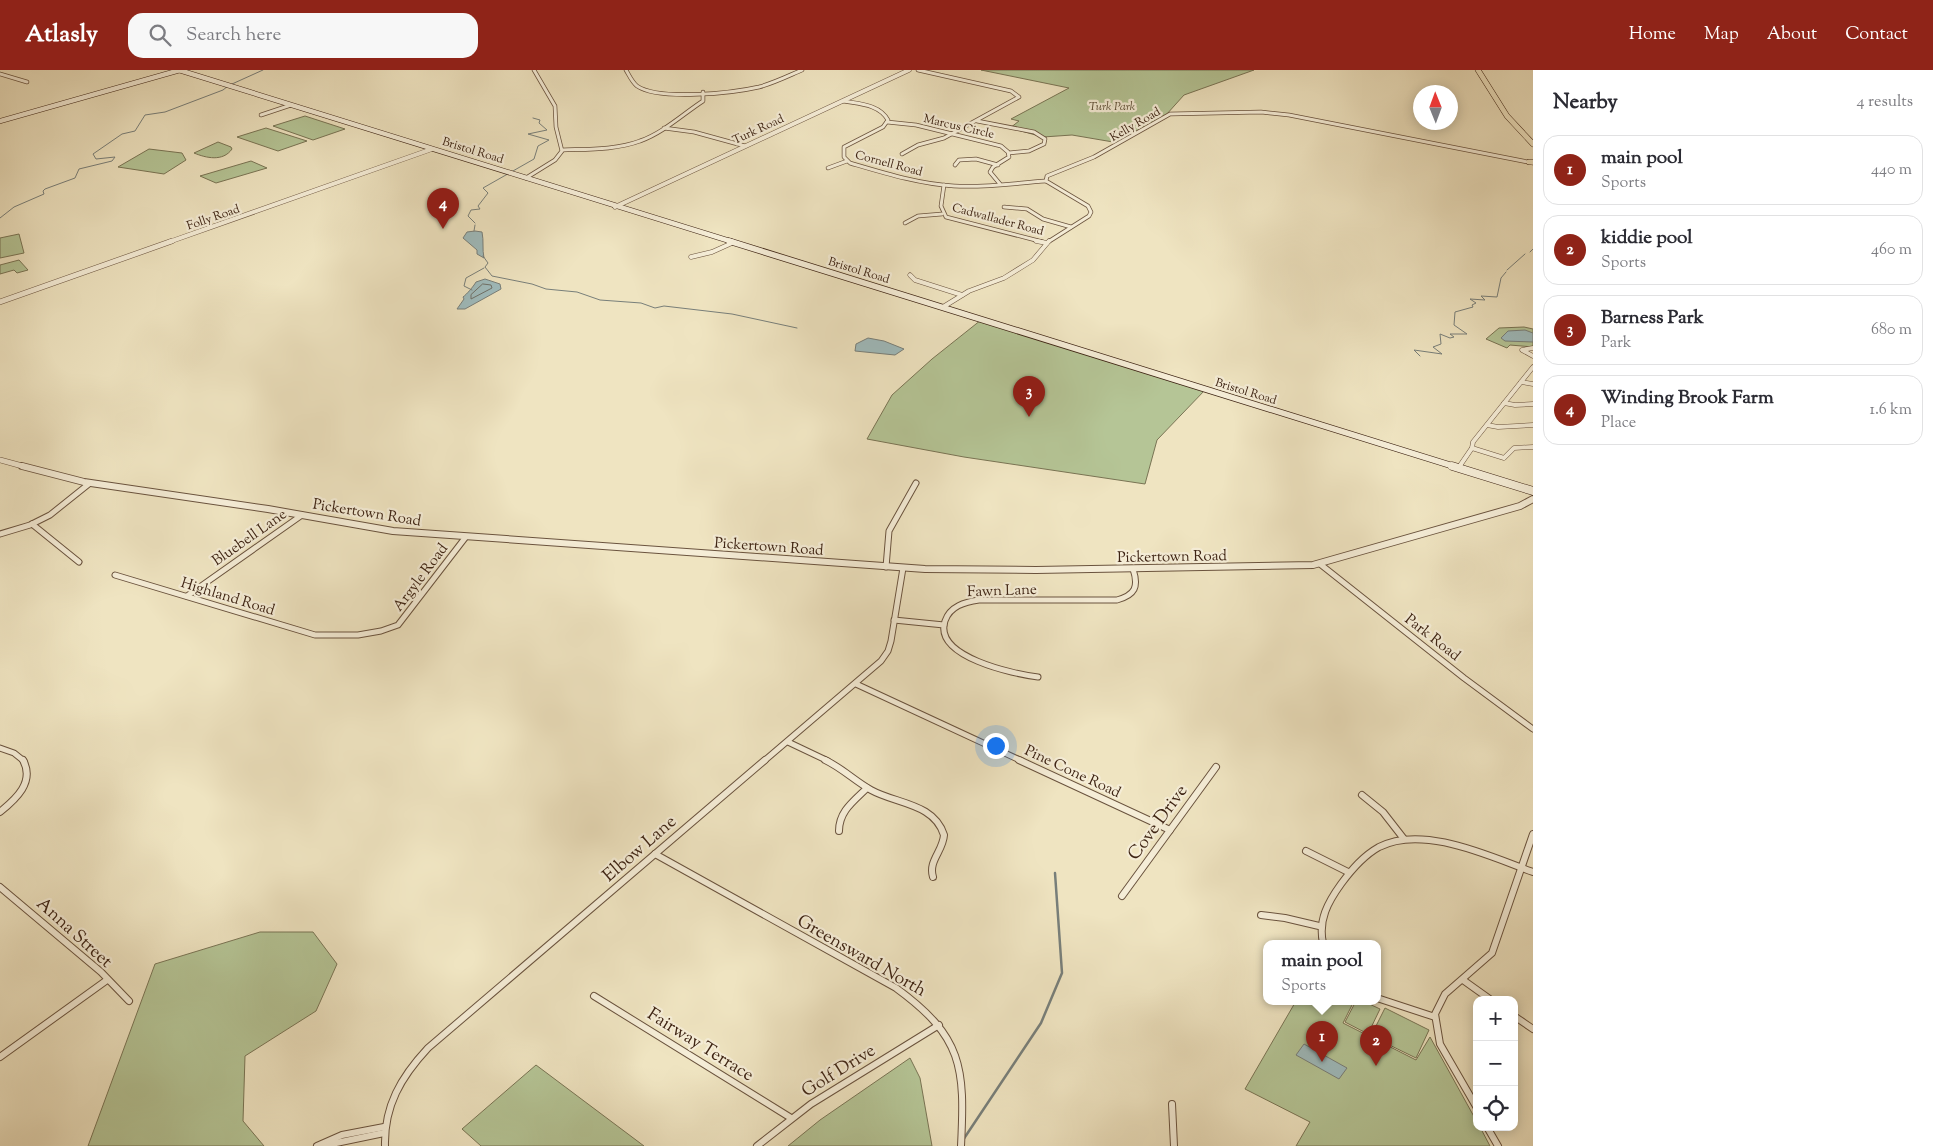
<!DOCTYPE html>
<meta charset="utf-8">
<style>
:root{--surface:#fff;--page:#f7f7f7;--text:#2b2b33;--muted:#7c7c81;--line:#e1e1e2;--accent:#8f2418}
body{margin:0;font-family:"Sorts Mill Goudy",serif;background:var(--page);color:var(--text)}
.controls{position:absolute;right:15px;bottom:15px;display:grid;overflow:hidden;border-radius:10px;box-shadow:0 2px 12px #0003}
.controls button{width:45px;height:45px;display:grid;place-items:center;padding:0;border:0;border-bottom:1px solid var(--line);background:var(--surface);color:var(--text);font:25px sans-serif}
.compass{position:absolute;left:1413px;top:15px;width:45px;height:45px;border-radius:50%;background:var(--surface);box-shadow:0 2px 12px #0003;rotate:359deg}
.you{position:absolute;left:995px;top:675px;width:18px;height:18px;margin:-12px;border:4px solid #fff;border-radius:50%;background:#1a73e8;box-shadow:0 0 0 8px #1a73e833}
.badge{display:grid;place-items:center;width:32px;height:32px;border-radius:50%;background:var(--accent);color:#fff;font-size:16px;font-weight:700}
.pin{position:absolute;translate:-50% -41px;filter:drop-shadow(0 1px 2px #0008)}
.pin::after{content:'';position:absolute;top:26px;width:18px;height:15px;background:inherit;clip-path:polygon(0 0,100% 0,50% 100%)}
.popup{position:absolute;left:1263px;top:870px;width:118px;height:65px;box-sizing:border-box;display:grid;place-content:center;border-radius:10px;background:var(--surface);filter:drop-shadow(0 1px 4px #0005);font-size:16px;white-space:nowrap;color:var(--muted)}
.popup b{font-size:19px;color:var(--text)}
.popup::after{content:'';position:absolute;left:50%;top:100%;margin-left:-10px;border:10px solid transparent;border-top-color:var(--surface)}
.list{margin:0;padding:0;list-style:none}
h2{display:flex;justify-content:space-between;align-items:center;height:65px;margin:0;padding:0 20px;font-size:21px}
h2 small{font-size:16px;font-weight:400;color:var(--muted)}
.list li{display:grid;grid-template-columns:32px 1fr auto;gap:15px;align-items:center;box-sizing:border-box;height:70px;margin:0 10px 10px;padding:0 10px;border:1px solid var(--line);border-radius:15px}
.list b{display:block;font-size:19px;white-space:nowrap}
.list p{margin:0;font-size:16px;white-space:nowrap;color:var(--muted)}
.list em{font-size:16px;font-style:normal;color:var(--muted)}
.icon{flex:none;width:28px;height:28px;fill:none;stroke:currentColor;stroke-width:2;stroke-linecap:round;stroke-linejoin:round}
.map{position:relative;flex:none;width:1533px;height:1076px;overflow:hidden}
header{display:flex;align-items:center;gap:30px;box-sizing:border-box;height:70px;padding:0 25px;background:var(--accent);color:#fff}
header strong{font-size:24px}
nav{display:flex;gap:28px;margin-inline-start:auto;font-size:18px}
.search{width:350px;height:45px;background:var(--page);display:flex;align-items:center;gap:12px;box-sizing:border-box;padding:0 18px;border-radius:15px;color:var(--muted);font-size:19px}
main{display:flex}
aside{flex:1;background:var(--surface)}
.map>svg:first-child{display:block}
</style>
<header>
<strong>Atlasly</strong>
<div class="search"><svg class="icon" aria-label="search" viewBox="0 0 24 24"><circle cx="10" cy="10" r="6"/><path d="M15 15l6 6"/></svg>Search here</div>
<nav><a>Home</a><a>Map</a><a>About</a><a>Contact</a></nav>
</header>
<main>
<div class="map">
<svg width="1533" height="1076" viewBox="0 0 1533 1076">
<rect width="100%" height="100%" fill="#efe4c1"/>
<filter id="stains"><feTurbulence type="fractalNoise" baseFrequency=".004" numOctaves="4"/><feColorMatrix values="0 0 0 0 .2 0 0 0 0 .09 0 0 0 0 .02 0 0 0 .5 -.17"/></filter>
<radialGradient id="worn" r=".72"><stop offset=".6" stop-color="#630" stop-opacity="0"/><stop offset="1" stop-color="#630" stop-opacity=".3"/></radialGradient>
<g fill="#b5c596" stroke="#797454">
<polygon points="981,0 1254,0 1184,25 1166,45 1119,73 1072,65 1043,67 1010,58 1019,51 1011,49 1069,18"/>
<polygon points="305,46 345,59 313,70 273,56"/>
<polygon points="266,58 307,71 278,81 237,67"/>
<path d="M218,72l13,5 1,2c-9,13 -26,9 -38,4z"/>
<polygon points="149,79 182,83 186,90 164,104 118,97"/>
<polygon points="251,91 267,98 216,113 200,106"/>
<polygon points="19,164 24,183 0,188 0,168"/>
<polygon points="19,190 28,200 17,203 14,200 0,204 0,195"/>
<polygon points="981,250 1205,320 1157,370 1145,414 964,387 867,369 892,325 932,289"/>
<polygon points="1524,257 1533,259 1533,277 1510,275 1507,278 1486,269 1499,258"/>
<polygon points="260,862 313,862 337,894 316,941 245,986 243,1051 264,1076 88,1076 155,894"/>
<polygon points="1296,931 1347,931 1353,933 1343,953 1416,990 1430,967 1477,1052 1477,1057 1480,1057 1490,1076 1296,1076 1310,1052 1245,1019"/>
<polygon points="1356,931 1363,931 1380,939 1368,964 1345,952"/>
<polygon points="1385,938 1429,960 1416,988 1371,966"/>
<polygon points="910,988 920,1008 932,1076 788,1076 820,1050"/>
<polygon points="536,995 644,1076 481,1076 462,1059"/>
</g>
<g fill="#9fbcbe" stroke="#787f7a">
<path d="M475,161l7,1c2,9 0,17 2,26l-7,-4v-4l-14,-12 4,-6z"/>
<path d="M485,209l15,5 1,5 -36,20h-8l7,-10 -1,-2c4,-3 10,-10 13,-15z"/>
<polygon points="1525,260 1533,263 1533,272 1505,271 1501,268 1508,261"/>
<polygon points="868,268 884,271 904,279 895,285 855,281 856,274"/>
<polygon points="1304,974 1347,998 1339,1009 1296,985"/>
</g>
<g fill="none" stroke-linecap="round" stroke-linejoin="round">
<polygon stroke="#6e7068" stroke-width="1" points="483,214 491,215 492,218 471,229 471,225"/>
<g stroke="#787f7a" stroke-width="1">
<polyline points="232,14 263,0"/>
<polyline points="0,148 14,137 44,124 43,121 45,119 75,108 79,99 112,91 115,87 96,89 93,84 122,64 135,61 145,45 165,42 223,20 228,16"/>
<polyline points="475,153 468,146 471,140 480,139 478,136 488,123 483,118 534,89 538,76 549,70 528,64 547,60 539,53 540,50 533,48"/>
<polyline points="474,161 475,155"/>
<polyline points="1530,182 1533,179"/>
<polyline points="483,186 488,193 485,197 492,206 532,214 546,219 577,222 600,230 641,233 655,238 664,236 732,244 797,258"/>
<polyline points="1507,200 1525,184"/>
<polyline points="472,220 464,216 466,208 484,198"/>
<polyline points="1420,286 1414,280 1442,284 1433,277 1441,274 1440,264 1450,268 1454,267 1450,264 1467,264 1454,255 1455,242 1473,237 1472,235 1476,233 1470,229 1485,230 1481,226 1497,227 1501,208 1506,202"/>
</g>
<polyline stroke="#787f7a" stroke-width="2.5" points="963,1070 1041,953 1062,903 1055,803"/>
<g stroke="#6a533e" stroke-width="4.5">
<g id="minor-far3">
<path d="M626,0c3,5 6,12 11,16 22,15 96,7 122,1 15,-4 29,-11 43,-17"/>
<polyline points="0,4 27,12"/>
<path d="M843,31c16,3 36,3 45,19l-5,7 -39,20v10l6,6c34,10 69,21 104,23 31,2 62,-3 92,-5"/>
<polyline points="261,45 291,35"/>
<polyline points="977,51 1034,62 1045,69 1044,74 1029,81 1009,83"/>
<polyline points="887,52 916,55 1001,76 1008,82 1009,87 993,97 990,102 1000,114"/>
<polyline points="664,58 694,62 745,76"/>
<path d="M562,80c25,-1 54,0 78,-9 23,-8 43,-27 63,-40v-9"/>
<polyline points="902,84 918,75 944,68 1019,27 1011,21 918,0"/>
<polyline points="955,95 959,90 976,89 998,95"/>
<polyline points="828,98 847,91"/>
<polyline points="526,108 555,90 562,81 556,57 555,36 534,0"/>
<polyline points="944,115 941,136 946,147 1043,172"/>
<polyline points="1004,137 1027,139 1043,149 1071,157"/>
<polyline points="905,153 918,146 942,144"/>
<polyline points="1048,172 1089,146 1091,142 1088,136 1046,111 1047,106 1094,87 1170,44 1261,42 1289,45 1533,93"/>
</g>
</g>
<g stroke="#6a533e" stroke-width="5">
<g id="minor-far2">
<polyline points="1036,171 1047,173"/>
<polyline points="691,187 712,182 732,173"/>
<polyline points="910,205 915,210 962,225"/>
<polyline points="943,237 969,221 1004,208 1033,190 1049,171"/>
<polyline points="1533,278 1522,280 1533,286"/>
<polyline points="1521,312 1533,314"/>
<polyline points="1504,333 1515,335 1533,334"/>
<polyline points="1487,355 1498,357 1533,355"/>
<polyline points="1472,378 1504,388 1514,378 1533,377"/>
<polyline points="1459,397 1472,378 1473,372 1533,297"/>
</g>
</g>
<g stroke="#6a533e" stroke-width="7">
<g id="minor-far1">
<polyline points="32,454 79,492"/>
<polyline points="0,464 30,455 50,445 90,413"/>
<polyline points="1320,494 1464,608 1533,659"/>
<polyline points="886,497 889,461 916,413"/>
<polyline points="115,505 315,565 358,565 381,561 398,555 465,468"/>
<polyline points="187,526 302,445"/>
<polyline points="894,550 944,555"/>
<path d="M1038,607c-24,-3 -105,-20 -93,-56 5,-15 20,-19 34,-21h138c18,-5 22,-13 16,-31"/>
<polyline points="856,614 1022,691"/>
<polyline points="788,672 828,691"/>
<polyline points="0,678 14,683 24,691"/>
<polyline points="764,691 881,591 888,581 891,571 903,498"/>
</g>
</g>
<g stroke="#6a533e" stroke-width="8">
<g id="minor">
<path d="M825,690c17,8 30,21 46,30 25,14 63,13 73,45 -1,16 -16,26 -11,42"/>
<polyline points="1019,690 1170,760"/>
<polyline points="1362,725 1383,742 1404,769"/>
<path d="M0,742c16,-13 35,-30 23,-52"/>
<path d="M839,761c0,-20 15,-30 28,-43"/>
<polyline points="1306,781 1348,802"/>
<path d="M655,784l241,134c67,49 69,79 65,158"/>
<polyline points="0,817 101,902 129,931"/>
<polyline points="1122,826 1216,697"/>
<polyline points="1261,845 1285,848 1319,856"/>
<path d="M1323,873c-5,-23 5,-41 18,-59 11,-15 22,-28 38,-37 44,-23 112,10 154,25"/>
<polyline points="1463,910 1491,930"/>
<polyline points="594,926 791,1048"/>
<polyline points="1377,928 1435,947"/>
<polyline points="1514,946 1533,959"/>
<polyline points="0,987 107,910"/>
<polyline points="1172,1034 1174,1076"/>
<polyline points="1477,1038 1440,974 1435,944 1445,924 1492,883 1533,764"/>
<polyline points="1487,1057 1498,1076"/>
<polyline points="317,1076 342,1065 384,1057"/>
<polyline points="322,1076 384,1063"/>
<path d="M385,1076c-1,-40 16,-69 43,-98l337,-288"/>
<polyline points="757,1076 811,1034 939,955"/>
</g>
</g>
<g stroke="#6a533e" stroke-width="5">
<g id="tertiary-far2">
<polyline points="615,137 909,0"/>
<polyline points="169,172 432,79"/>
</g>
</g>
<g stroke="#6a533e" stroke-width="6">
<g id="tertiary-far1">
<polyline points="0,232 172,171"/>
<polyline points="0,390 26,397"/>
</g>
</g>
<g stroke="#6a533e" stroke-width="8">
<polyline id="tertiary" points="22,396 84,412 268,439 393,461 925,499 1036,500 1313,495 1520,436 1533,429"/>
</g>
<g stroke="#3d2313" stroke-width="5.5">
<g id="secondary-far2">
<polyline points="179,0 733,172"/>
<polyline points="0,51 180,0"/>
</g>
</g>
<g stroke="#3d2313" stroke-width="7">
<polyline id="secondary-far1" points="729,171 1456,397"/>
</g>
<g stroke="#3d2313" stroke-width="9">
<polyline id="secondary" points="1452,396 1533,421"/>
</g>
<g stroke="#3d2313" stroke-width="6">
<g id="trunk">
<polyline points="1478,0 1507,46 1533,74"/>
<polyline points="1529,92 1533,92"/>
</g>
</g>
<use href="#minor-far3" stroke="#f5edd7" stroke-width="3"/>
<use href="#minor-far2" stroke="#f5edd7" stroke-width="4"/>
<use href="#minor-far1" stroke="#f5edd7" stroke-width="5"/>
<use href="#minor" stroke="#f5edd7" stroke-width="6"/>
<use href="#tertiary-far2" stroke="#f5edd7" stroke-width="4"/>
<use href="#tertiary-far1" stroke="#f5edd7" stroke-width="5"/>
<use href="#tertiary" stroke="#f5edd7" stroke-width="6"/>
<use href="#secondary-far2" stroke="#f5edd7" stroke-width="4.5"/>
<use href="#secondary-far1" stroke="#f5edd7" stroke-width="5.5"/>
<use href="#secondary" stroke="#f5edd7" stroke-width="8"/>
<use href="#trunk" stroke="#efe4c1" stroke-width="5"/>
</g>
<g text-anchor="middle" stroke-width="4.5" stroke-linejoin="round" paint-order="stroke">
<g font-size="12" font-style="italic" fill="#5b4c34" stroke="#f5edd7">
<text x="1112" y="40">Turk Park</text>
</g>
<g font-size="12" fill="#3d2313" stroke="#f5edd7">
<text transform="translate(1135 54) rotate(-30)" y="4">Kelly Road</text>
<text transform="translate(959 56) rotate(13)" y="4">Marcus Circle</text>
<text transform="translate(758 59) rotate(-25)" y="4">Turk Road</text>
<text transform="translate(473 80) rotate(17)" y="4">Bristol Road</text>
<text transform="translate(889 93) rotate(15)" y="4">Cornell Road</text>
<text transform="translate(213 147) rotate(-19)" y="4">Folly Road</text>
<text transform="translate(998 149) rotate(15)" y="4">Cadwallader Road</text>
<text transform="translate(859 200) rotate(17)" y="4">Bristol Road</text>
<text transform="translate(1246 321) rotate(17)" y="4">Bristol Road</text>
</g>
<g font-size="15" fill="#3d2313" stroke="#f5edd7">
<text transform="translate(367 442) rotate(9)" y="5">Pickertown Road</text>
<text transform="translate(249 467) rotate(-35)" y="5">Bluebell Lane</text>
<text transform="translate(769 476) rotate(4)" y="5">Pickertown Road</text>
<text transform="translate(1172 486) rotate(-1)" y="5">Pickertown Road</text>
<text transform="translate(420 507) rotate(-53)" y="5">Argyle Road</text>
<text transform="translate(1002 520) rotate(-2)" y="5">Fawn Lane</text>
<text transform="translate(228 526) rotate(17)" y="5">Highland Road</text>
<text transform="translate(1433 567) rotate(38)" y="5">Park Road</text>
<text transform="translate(1073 701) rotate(25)" y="5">Pine Cone Road</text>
</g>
<g font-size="18" fill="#3d2313" stroke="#f5edd7">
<text transform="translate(1157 752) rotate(-54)" y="6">Cove Drive</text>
<text transform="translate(639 778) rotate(-41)" y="6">Elbow Lane</text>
<text transform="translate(75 862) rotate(42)" y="6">Anna Street</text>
<text transform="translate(862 885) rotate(30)" y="6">Greensward North</text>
<text transform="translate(701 974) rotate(32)" y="6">Fairway Terrace</text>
<text transform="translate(838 1000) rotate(-32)" y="6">Golf Drive</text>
</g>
</g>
<rect width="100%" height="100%" filter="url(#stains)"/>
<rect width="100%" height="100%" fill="url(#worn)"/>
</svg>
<div class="controls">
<button>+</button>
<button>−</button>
<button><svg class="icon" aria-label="locate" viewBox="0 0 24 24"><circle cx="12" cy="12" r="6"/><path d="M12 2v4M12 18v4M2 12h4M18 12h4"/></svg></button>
</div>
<svg class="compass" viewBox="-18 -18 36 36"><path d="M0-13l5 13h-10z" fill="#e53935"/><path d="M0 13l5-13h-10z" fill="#7c7c81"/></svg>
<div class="you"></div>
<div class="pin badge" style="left:1322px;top:992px">1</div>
<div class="popup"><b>main pool</b>Sports</div>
<div class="pin badge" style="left:1376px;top:996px">2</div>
<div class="pin badge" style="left:1029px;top:347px">3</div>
<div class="pin badge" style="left:443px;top:159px">4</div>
</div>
<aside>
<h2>Nearby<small>4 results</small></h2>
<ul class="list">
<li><span class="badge">1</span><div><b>main pool</b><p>Sports</p></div><em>440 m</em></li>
<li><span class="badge">2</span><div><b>kiddie pool</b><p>Sports</p></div><em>460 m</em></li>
<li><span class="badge">3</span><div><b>Barness Park</b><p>Park</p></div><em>680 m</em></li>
<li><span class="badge">4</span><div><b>Winding Brook Farm</b><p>Place</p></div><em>1.6 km</em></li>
</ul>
</aside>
</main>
